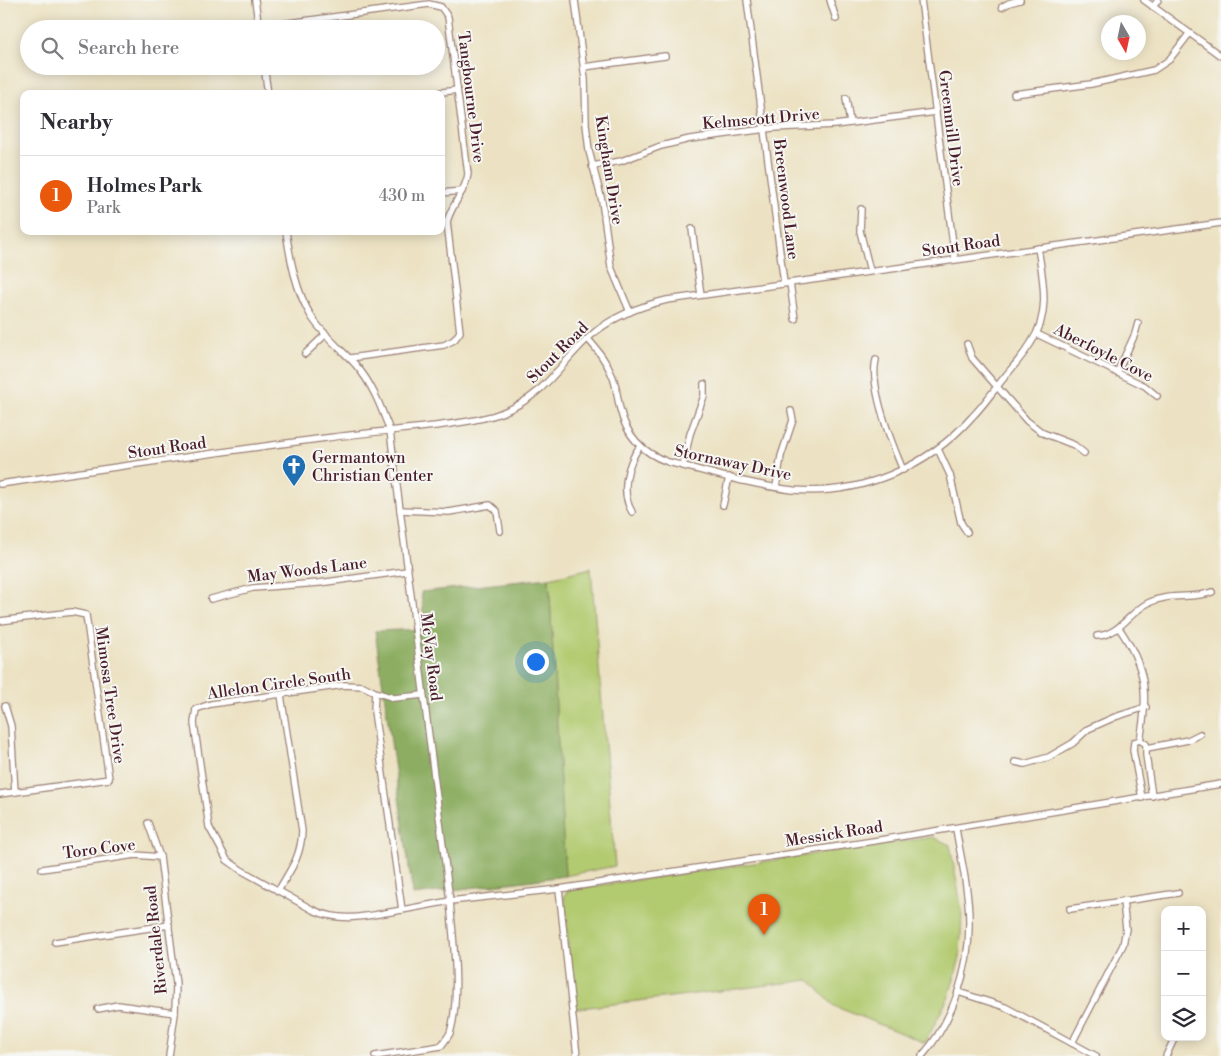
<!DOCTYPE html>
<meta charset="utf-8">
<style>
:root{--surface:#fff;--page:#f2f2f3;--text:#2b2b33;--muted:#7c7c81;--line:#e1e1e2;--accent:#ea580c}
body{margin:0;font-family:"Libre Bodoni",serif;background:var(--page);color:var(--text)}
.controls{position:absolute;right:15px;bottom:15px;display:grid;overflow:hidden;border-radius:10px;box-shadow:0 2px 12px #0003}
.controls button{width:45px;height:45px;display:grid;place-items:center;padding:0;border:0;border-bottom:1px solid var(--line);background:var(--surface);color:var(--text);font:25px sans-serif}
.compass{position:absolute;left:1101px;top:15px;width:45px;height:45px;border-radius:50%;background:var(--surface);box-shadow:0 2px 12px #0003;rotate:171deg}
.you{position:absolute;left:535px;top:661px;width:18px;height:18px;margin:-12px;border:4px solid #fff;border-radius:50%;background:#1a73e8;box-shadow:0 0 0 8px #1a73e833}
.badge{display:grid;place-items:center;width:32px;height:32px;border-radius:50%;background:var(--accent);color:#fff;font-size:16px;font-weight:700}
.pin{position:absolute;translate:-50% -41px;filter:drop-shadow(0 1px 2px #0008)}
.pin::after{content:'';position:absolute;top:26px;width:18px;height:15px;background:inherit;clip-path:polygon(0 0,100% 0,50% 100%)}
.list{margin:0;padding:0;list-style:none}
h2{display:flex;justify-content:space-between;align-items:center;height:65px;margin:0;padding:0 20px;font-size:21px}
h2 small{font-size:16px;font-weight:400;color:var(--muted)}
.list li{display:grid;grid-template-columns:32px 1fr auto;gap:15px;align-items:center;box-sizing:border-box;height:80px;padding:0 20px;border-top:1px solid var(--line)}
.list b{display:block;font-size:19px;white-space:nowrap}
.list p{margin:0;font-size:16px;white-space:nowrap;color:var(--muted)}
.list em{font-size:16px;font-style:normal;color:var(--muted)}
.icon{flex:none;width:28px;height:28px;fill:none;stroke:currentColor;stroke-width:2;stroke-linecap:round;stroke-linejoin:round}
.map{position:relative;flex:none;width:1221px;height:1056px;overflow:hidden}
.search{position:absolute;background:var(--surface);box-shadow:0 2px 12px #0003;left:20px;top:20px;width:425px;height:55px;display:flex;align-items:center;gap:12px;box-sizing:border-box;padding:0 18px;border-radius:28px;color:var(--muted);font-size:19px}
.panel{position:absolute;background:var(--surface);box-shadow:0 2px 12px #0003;left:20px;top:90px;width:425px;height:145px;border-radius:10px}
.map>svg:first-child{display:block}
</style>
<div class="map">
<svg width="1221" height="1056" viewBox="0 0 1221 1056">
<rect width="100%" height="100%" fill="#f6f6f2"/>
<filter id="ink" filterUnits="userSpaceOnUse"><feTurbulence type="fractalNoise" baseFrequency=".02" numOctaves="2"/><feDisplacementMap in="SourceGraphic" scale="10" xChannelSelector="R" yChannelSelector="G"/><feConvolveMatrix kernelMatrix="1 2 1 2 8 2 1 2 1" color-interpolation-filters="sRGB"/></filter>
<filter id="wash" filterUnits="userSpaceOnUse"><feTurbulence type="fractalNoise" baseFrequency=".0096" numOctaves="4" result="noise"/><feDisplacementMap in="SourceGraphic" scale="20" xChannelSelector="R" yChannelSelector="G"/><feGaussianBlur stdDeviation="1.12" result="paint"/><feColorMatrix in="noise" values="0 0 0 0 0 0 0 0 0 0 0 0 0 0 0 0 0 1.4 0 .05"/><feComposite in="paint" operator="in"/></filter>
<g filter="url(#wash)">
<rect width="100%" height="100%" fill="#ece2c3"/>
<g fill="#b2ca70" stroke="#7e744e">
<polygon points="591,568 615,866 565,876 549,578"/>
<polygon points="933,837 950,845 962,911 960,958 949,996 925,1043 834,1006 809,980 573,1009 564,896 568,890"/>
</g>
<polygon fill="#8dae62" stroke="#6c6646" points="549,578 565,876 413,895 375,631 425,629 421,592"/>
</g>
<g filter="url(#ink)">
<g fill="none" stroke-linecap="round" stroke-linejoin="round">
<g stroke="#9b8077" stroke-width="8">
<g id="minor">
<polyline points="255,0 259,29"/>
<polyline points="575,0 585,79 586,124 589,151 602,201 611,267 630,312"/>
<polyline points="747,0 784,283"/>
<polyline points="830,0 836,19"/>
<polyline points="921,0 955,259"/>
<polyline points="1144,0 1221,56"/>
<polyline points="1002,7 1009,3 1020,0"/>
<polyline points="1153,7 1158,0"/>
<path d="M259,27l170,-23 12,3 7,10 20,157c-2,17 -17,31 -21,48l13,110 -6,8 -10,5 -94,13"/>
<polyline points="264,66 268,94"/>
<polyline points="584,67 665,56"/>
<polyline points="428,94 457,90"/>
<polyline points="1014,94 1091,84 1154,70 1169,60 1189,34"/>
<polyline points="846,98 850,123"/>
<polyline points="592,166 621,161 661,146 690,139 773,128 835,125 936,112"/>
<polyline points="441,193 462,191"/>
<polyline points="861,209 860,231 870,271"/>
<polyline points="692,229 701,295"/>
<path d="M286,231c4,28 10,60 25,85 11,18 29,32 44,48 17,19 26,43 35,67l60,470c3,38 11,96 0,132 -2,4 -6,9 -9,13l-66,10"/>
<polyline points="790,283 795,319"/>
<polyline points="1037,334 1145,386 1157,396"/>
<path d="M588,339c10,11 18,22 24,36 5,11 5,23 8,34 6,26 23,44 48,53 41,10 83,23 125,28 67,6 135,-23 179,-73 9,-9 16,-19 24,-29 11,-15 25,-29 35,-45 20,-29 12,-63 7,-95"/>
<polyline points="967,344 972,358 1027,421 1043,433 1074,445 1084,453"/>
<polyline points="305,354 326,334"/>
<path d="M876,360c-7,27 16,84 27,110"/>
<polyline points="1117,373 1135,334 1138,323"/>
<polyline points="938,449 950,475 961,523 967,532"/>
<polyline points="683,466 690,434 704,396 704,384"/>
<path d="M0,484c109,-16 217,-32 326,-46 36,-5 73,-8 109,-12 21,-3 43,-5 63,-12 49,-17 61,-52 97,-82 21,-17 46,-26 72,-32l554,-77"/>
<polyline points="776,487 781,456 793,420 791,411"/>
<polyline points="723,505 729,477"/>
<polyline points="400,510 449,512 490,505 497,511 500,531"/>
<path d="M632,512c-12,-20 -5,-48 8,-66"/>
<polyline points="211,599 253,588 319,583 407,571"/>
<polyline points="0,621 72,612 86,615 109,779 0,794"/>
<path d="M1119,628c27,39 30,66 21,112"/>
<path d="M1097,636c22,-1 32,-23 51,-33 23,-11 44,-3 64,-11"/>
<path d="M375,692l-1,19 28,199c-32,5 -58,14 -89,0l-72,-40 -14,-10 -18,-33 -15,-104 2,-14 15,-5 133,-19 19,1 12,6 19,6 29,-3"/>
<polyline points="5,706 11,726 15,792"/>
<polyline points="1140,740 1134,742 1133,750 1142,798"/>
<polyline points="1140,740 1146,744 1146,755 1152,796"/>
<polyline points="1147,748 1188,740 1200,734"/>
<polyline points="1015,762 1025,764 1049,757 1073,743 1088,729 1115,717 1146,707"/>
<polyline points="148,823 160,857 176,984 175,1013 169,1056"/>
<polyline points="42,869 135,855 160,857"/>
<polyline points="559,889 577,1056"/>
<path d="M278,891c13,-22 23,-34 24,-60l-21,-136"/>
<polyline points="1070,909 1178,893"/>
<polyline points="402,910 450,901 559,889 880,840 1221,784"/>
<polyline points="55,942 169,925"/>
<polyline points="958,992 1005,1007 1096,1056"/>
<polyline points="98,1009 118,1005 175,1013"/>
<polyline points="1072,1043 1123,945 1126,929 1123,901"/>
<path d="M922,1056c32,-36 48,-88 47,-136 0,-30 -8,-61 -13,-91"/>
<polyline points="1166,1056 1175,1037"/>
</g>
</g>
<use href="#minor" stroke="#fff" stroke-width="5.5"/>
</g>
</g>
<defs>
<g id="church-pin" transform="scale(1.25)"><path d="M0 17L-7.5 6A9.5 9.5 0 1 1 7.5 6Z" fill="#1f6fb2" stroke="#f6f6f2"/><path d="M-1.2-6h2.4v3.5h3.3v2.4h-3.3V6h-2.4V-.1h-3.3v-2.4h3.3Z" fill="#fff"/></g>
</defs>
<g fill-rule="evenodd">
<use href="#church-pin" x="294" y="466"/>
</g>
<g text-anchor="middle" stroke-width="4" stroke-linejoin="round" paint-order="stroke">
<g font-size="16" fill="#4a1f2b" stroke="#f6f6f2">
<text transform="translate(472 97) rotate(83)" y="6">Tangbourne Drive</text>
<text transform="translate(761 118) rotate(-5)" y="6">Kelmscott Drive</text>
<text transform="translate(952 128) rotate(83)" y="6">Greenmill Drive</text>
<text transform="translate(610 170) rotate(81)" y="6">Kingham Drive</text>
<text transform="translate(787 199) rotate(83)" y="6">Breenwood Lane</text>
<text transform="translate(961 245) rotate(-8)" y="6">Stout Road</text>
<text transform="translate(557 352) rotate(-45)" y="6">Stout Road</text>
<text transform="translate(1104 352) rotate(27)" y="6">Aberfoyle Cove</text>
<text transform="translate(167 447) rotate(-8)" y="6">Stout Road</text>
<text transform="translate(733 462) rotate(12)" y="6">Stornaway Drive</text>
<text transform="translate(307 569) rotate(-7)" y="6">May Woods Lane</text>
<text transform="translate(432 657) rotate(83)" y="6">McVay Road</text>
<text transform="translate(279 683) rotate(-8)" y="6">Allelon Circle South</text>
<text transform="translate(111 695) rotate(82)" y="6">Mimosa Tree Drive</text>
<text transform="translate(834 833) rotate(-9)" y="6">Messick Road</text>
<text transform="translate(99 848) rotate(-7)" y="6">Toro Cove</text>
<text transform="translate(155 940) rotate(-96)" y="6">Riverdale Road</text>
</g>
<g font-size="16" fill="#4a1f2b" stroke="#f6f6f2" text-anchor="start">
<text x="312" y="463">Germantown<tspan x="312" dy="18">Christian Center</tspan></text>
</g>
</g>
</svg>
<div class="controls">
<button>+</button>
<button>−</button>
<button><svg class="icon" aria-label="layers" viewBox="0 0 24 24"><path d="M12 4l9 5-9 5-9-5zM3 14l9 5 9-5"/></svg></button>
</div>
<svg class="compass" viewBox="-18 -18 36 36"><path d="M0-13l5 13h-10z" fill="#e53935"/><path d="M0 13l5-13h-10z" fill="#7c7c81"/></svg>
<div class="you"></div>
<div class="pin badge" style="left:764px;top:935px">1</div>
<div class="search"><svg class="icon" aria-label="search" viewBox="0 0 24 24"><circle cx="10" cy="10" r="6"/><path d="M15 15l6 6"/></svg>Search here</div>
<section class="panel">
<h2>Nearby<small></small></h2>
<ul class="list">
<li><span class="badge">1</span><div><b>Holmes Park</b><p>Park</p></div><em>430 m</em></li>
</ul>
</section>
</div>
